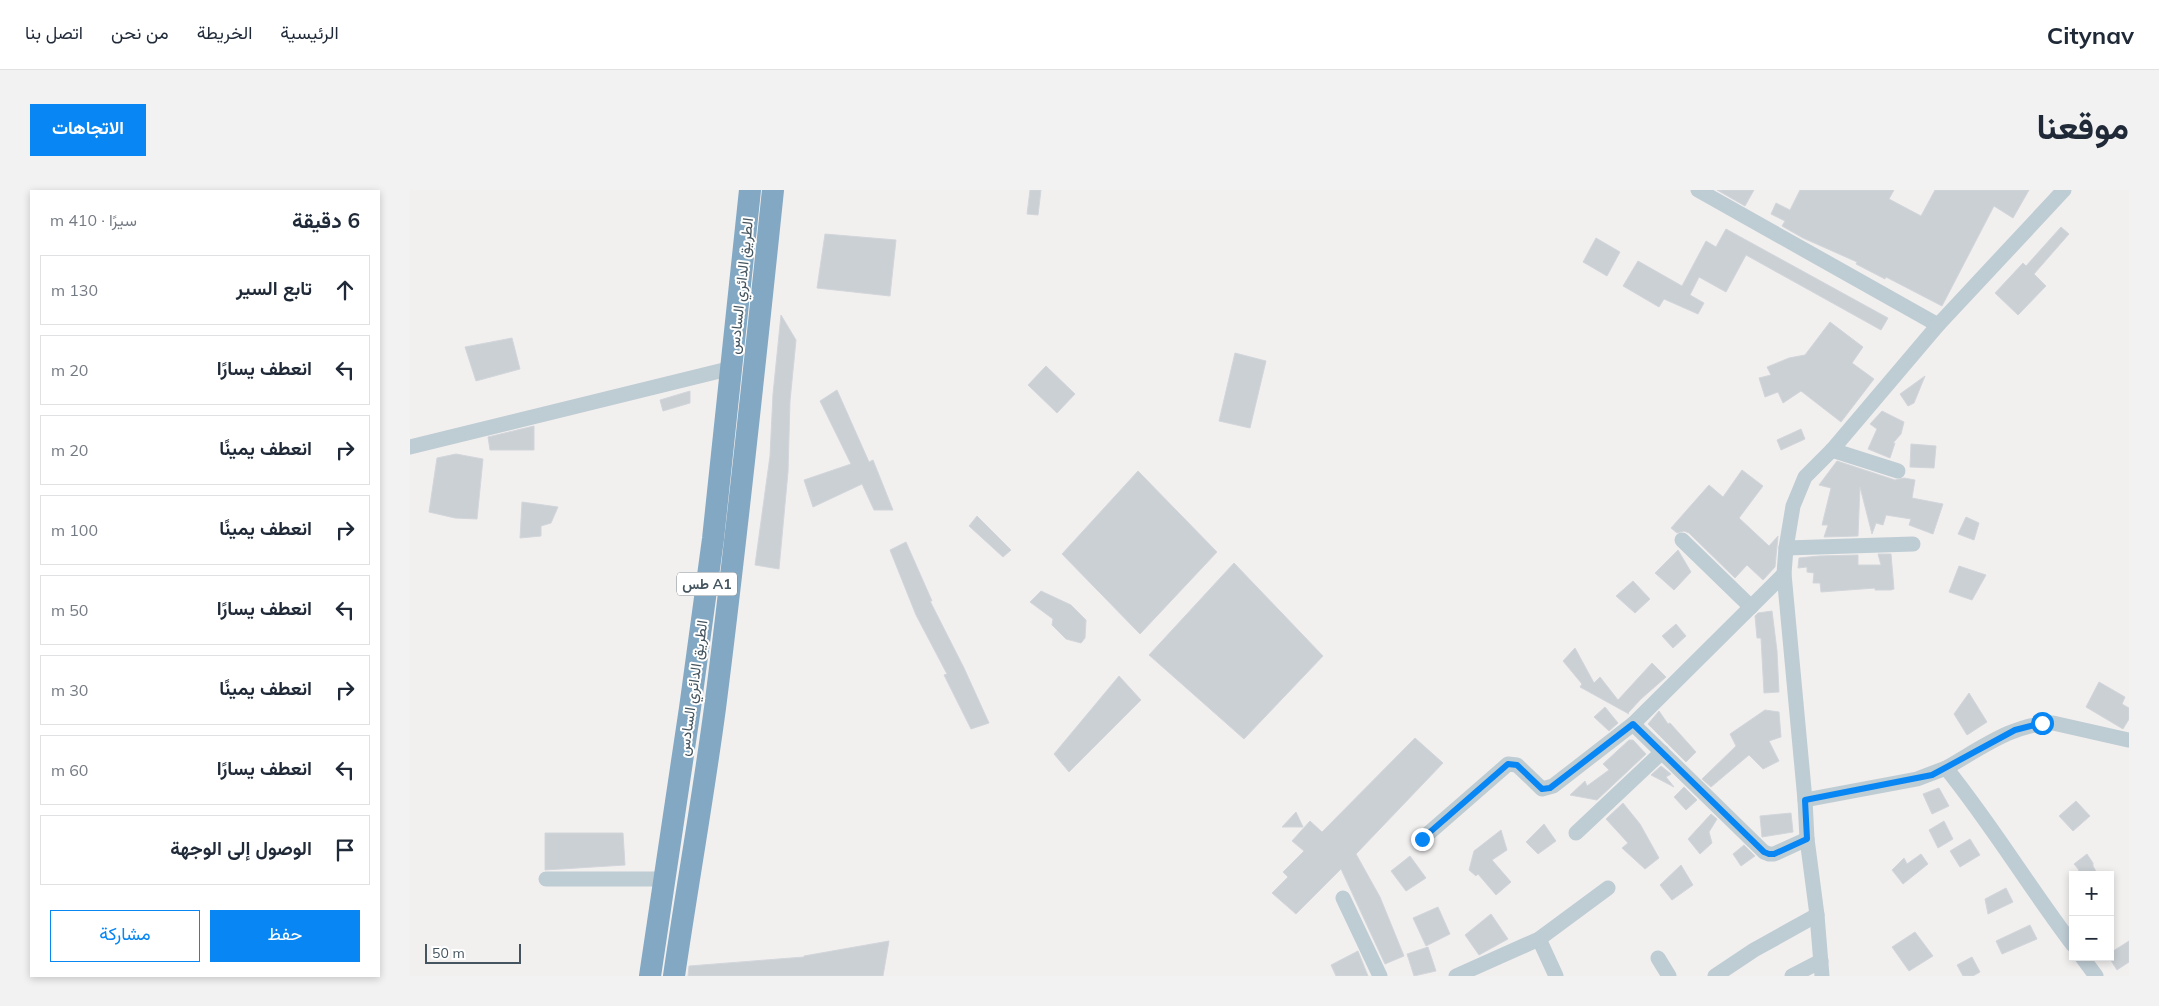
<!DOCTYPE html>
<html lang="ar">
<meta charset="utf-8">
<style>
:root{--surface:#fff;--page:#f2f2f3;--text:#1f2937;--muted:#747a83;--line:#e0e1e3;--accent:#0786f4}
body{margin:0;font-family:Mulish,Vazirmatn,sans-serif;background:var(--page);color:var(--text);direction:rtl}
.controls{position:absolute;right:15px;bottom:15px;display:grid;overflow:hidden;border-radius:0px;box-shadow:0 2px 8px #0003}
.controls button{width:45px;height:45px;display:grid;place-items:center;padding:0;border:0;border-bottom:1px solid var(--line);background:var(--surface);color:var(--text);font:25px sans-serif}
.scale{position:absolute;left:15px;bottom:12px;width:96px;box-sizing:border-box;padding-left:5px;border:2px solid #45555f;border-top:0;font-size:14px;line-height:18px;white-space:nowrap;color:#45555f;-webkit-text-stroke:4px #fff;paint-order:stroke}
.stop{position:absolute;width:15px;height:15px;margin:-11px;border:4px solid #0786f4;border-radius:50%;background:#fff}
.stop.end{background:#0786f4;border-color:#fff;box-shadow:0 1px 5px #0008}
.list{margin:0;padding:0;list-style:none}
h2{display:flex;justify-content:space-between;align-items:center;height:65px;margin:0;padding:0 20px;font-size:21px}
h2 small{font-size:16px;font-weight:400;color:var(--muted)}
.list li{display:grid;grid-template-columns:32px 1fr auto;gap:15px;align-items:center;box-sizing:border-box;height:70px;margin:0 10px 10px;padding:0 10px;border:1px solid var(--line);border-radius:0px}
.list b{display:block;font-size:19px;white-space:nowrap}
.list em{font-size:16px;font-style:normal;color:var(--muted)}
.actions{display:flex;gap:10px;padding:15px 20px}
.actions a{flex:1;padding:11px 0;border:1px solid var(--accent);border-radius:0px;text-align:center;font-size:18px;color:var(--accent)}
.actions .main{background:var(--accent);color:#fff}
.icon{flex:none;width:28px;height:28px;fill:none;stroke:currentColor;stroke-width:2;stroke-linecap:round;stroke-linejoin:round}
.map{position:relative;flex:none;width:1719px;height:786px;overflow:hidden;direction:ltr;border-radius:0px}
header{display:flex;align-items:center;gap:30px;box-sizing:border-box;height:70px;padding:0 25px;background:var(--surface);border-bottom:1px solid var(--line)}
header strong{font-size:24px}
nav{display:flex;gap:28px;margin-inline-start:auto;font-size:18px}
.intro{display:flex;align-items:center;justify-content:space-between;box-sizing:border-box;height:120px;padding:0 30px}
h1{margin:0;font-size:35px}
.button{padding:12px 22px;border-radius:0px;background:var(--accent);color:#fff;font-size:18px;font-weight:700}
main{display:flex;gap:30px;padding:0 30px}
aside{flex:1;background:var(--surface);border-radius:0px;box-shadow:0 2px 8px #0003}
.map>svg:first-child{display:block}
</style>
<header>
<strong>Citynav</strong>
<nav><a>الرئيسية</a><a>الخريطة</a><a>من نحن</a><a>اتصل بنا</a></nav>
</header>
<div class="intro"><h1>موقعنا</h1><a class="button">الاتجاهات</a></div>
<main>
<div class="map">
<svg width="1719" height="786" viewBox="0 0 1719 786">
<rect width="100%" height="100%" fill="#f2efef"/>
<g fill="#cad0d4" stroke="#d2d6db">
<polygon points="620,0 631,0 628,25 617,24"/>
<polygon points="1307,0 1344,0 1335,16"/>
<polygon points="1390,0 1484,0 1479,9 1511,26 1525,0 1619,0 1603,28 1584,16 1532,116 1476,87 1475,89 1446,74 1447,72 1393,48 1372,36 1375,31 1361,24 1366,13 1380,20"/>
<polygon points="1651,37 1659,44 1624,84 1636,96 1608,125 1585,103 1613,73 1616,76"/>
<polygon points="1316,39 1478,128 1471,140 1336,65 1316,102 1289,87 1280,105 1294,113 1288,124 1254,109 1249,117 1213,96 1228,71 1272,96 1296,51 1306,57"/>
<polygon points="415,44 486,50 480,106 407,98"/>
<polygon points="1186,48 1210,62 1197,86 1173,72"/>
<polygon points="371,125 386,150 380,211 378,282 369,379 345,375 360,266 363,204"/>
<polygon points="1420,132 1453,157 1442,173 1464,189 1431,232 1391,201 1373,213 1368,202 1355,207 1349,188 1361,185 1357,177 1379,168 1395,165"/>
<polygon points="102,148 110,179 66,191 55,157"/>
<polygon points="825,163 856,171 840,238 809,231"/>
<polygon points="636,176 665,204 647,223 618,195"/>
<polygon points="1515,186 1504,213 1498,216 1490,204"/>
<polygon points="427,200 459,272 463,270 483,320 464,320 452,294 403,317 394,290 441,274 410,211"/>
<polygon points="280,201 280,213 253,221 250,210"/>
<polygon points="1472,221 1494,232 1491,244 1483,253 1485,253 1480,268 1458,259 1467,239 1460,234"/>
<polygon points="124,236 124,260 80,260 78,247"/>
<polygon points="1391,239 1395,249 1371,260 1367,250"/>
<polygon points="1501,254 1526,256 1524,278 1500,277"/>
<polygon points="46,264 73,269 67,329 45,328 19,322 27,268"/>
<polygon points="1427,271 1485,290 1494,288 1505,290 1502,308 1533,314 1523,344 1499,335 1501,329 1476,325 1473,335 1466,333 1462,344 1450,297 1448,346 1414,347 1418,335 1412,335 1421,298 1409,295"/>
<polygon points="1332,280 1353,296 1329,328 1359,356 1368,346 1365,377 1353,390 1337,375 1325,388 1279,343 1274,341 1267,343 1261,338 1299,295 1313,307"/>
<polygon points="728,281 807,362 730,444 652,364"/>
<polygon points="112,312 148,317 141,333 131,336 131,346 110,348"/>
<polygon points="567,326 601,360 593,367 559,336"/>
<polygon points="1556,327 1569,333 1564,350 1548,344"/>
<polygon points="496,352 522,411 520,411 554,478 579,533 561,539 534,485 537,484 506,425 480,360"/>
<polygon points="1268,360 1281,382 1264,400 1245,383"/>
<polygon points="1468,364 1481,364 1484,399 1481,400 1465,400 1465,398 1411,402 1410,393 1403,393 1404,383 1397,382 1397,377 1388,378 1389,368 1409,366 1448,365 1448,375 1471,375"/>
<polygon points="824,373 913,466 834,549 739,465"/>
<polygon points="1549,376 1576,385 1562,410 1539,402"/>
<polygon points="1223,391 1240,409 1225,423 1206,406"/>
<polygon points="631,401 661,415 676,430 675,448 671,453 656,449 642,435 643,429 620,412"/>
<polygon points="1362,421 1367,461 1369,502 1354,503 1351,448 1347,448 1345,426 1348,423"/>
<polygon points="1266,434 1276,446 1263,458 1252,446"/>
<polygon points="1165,458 1184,493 1190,487 1208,510 1242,473 1256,487 1231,509 1218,523 1219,524 1170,497 1172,494 1153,471"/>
<polygon points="709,486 731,510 659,582 644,564"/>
<polygon points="1689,492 1715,507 1712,514 1719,518 1719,529 1713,539 1676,517"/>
<polygon points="1559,503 1577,532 1557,545 1544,524"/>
<polygon points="1195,517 1208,533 1199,541 1184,527"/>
<polygon points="1355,520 1369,522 1371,547 1359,551 1369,571 1353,579 1339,565 1301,597 1292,589 1326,556 1320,544"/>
<polygon points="1249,521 1258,534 1260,533 1286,562 1276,572 1238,534"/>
<polygon points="1005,548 1033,573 946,664 970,707 994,766 975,774 931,679 886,724 862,703 878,687 873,682 894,661 882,651 900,631 912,642"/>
<polygon points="1219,550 1223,550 1236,564 1187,610 1160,605 1175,591 1177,596 1199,580 1193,574"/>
<polygon points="1251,576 1261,584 1256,587 1264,597 1241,585"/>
<polygon points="1274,597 1287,610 1276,620 1264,607"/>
<polygon points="1529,598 1539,616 1522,624 1513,604"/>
<polygon points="1666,611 1680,626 1663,641 1649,626"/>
<polygon points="1213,613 1230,634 1249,668 1235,679 1212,658 1218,653 1196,629"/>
<polygon points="886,622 893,637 872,637"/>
<polygon points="1381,623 1383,642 1352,647 1350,626"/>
<polygon points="1301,624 1307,629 1299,642 1302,653 1290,664 1278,649"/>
<polygon points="1534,631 1543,649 1528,658 1519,640"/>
<polygon points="1134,634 1146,651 1128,664 1116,652"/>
<polygon points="1091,640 1097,660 1082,670 1101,692 1086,705 1068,684 1066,686 1059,680 1064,661"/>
<polygon points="135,643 213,643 215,675 135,680"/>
<polygon points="1560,649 1570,665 1550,677 1540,661"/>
<polygon points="1334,655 1345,666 1331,676 1323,664"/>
<polygon points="1511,664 1518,674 1493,694 1482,680 1494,668 1497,674"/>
<polygon points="1677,664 1683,673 1683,676 1688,685 1666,685 1669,680 1664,674"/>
<polygon points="1000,666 1016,688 996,701 981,681"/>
<polygon points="1271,675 1283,695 1262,710 1250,695"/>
<polygon points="1596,698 1603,712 1578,724 1575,709"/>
<polygon points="1028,717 1040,744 1016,756 1003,728"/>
<polygon points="1081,724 1098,749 1069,765 1055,745"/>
<polygon points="1620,735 1627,749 1592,764 1586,751"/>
<polygon points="1505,742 1523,766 1499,781 1482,757"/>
<polygon points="479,751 473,786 278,786 279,776 394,767 394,766"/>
<polygon points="1719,751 1719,772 1707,780 1700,769 1700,763"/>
<polygon points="1018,757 1026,781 1004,786 997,764"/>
<polygon points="948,761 958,786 926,786 921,775"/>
<polygon points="1562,767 1570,782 1563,786 1553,786 1547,775"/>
</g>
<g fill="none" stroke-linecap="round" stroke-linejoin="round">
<g stroke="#beccd3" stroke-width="15">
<polyline points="1288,0 1528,135"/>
<polyline points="0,257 322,178"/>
<polyline points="1422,260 1488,281"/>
<polyline points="1272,350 1341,417"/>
<polyline points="1376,358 1503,354"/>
<polyline points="1223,534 1354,662 1359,664 1364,664 1397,649"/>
<path d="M1536,578c34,-19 68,-45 107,-45l75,17"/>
<path d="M1395,610l112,-21 29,-11c46,57 83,119 127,177"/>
<polyline points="1166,643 1252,562"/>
<polyline points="1012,649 1098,574 1107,575 1132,599 1143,596 1223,534 1374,384"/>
<polyline points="136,689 255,689"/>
<polyline points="933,708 970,786"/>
<polyline points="1129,749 1146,786"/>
<polyline points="1672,767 1686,786"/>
<polyline points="1248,768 1259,786"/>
<polyline points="1046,786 1129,749 1198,698"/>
<polyline points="1305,786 1344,760 1407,725"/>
<polyline points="1382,786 1411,771"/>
<polyline points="1412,786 1407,725 1397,649 1395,610 1374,384 1376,358 1383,316 1395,287 1422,260 1528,135 1654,0"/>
</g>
<g stroke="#82a8c3" stroke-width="22">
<polyline points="240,786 280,518 303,349 340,0"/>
<path d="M264,786c13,-89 29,-178 41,-268 22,-172 40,-345 58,-518"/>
</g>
</g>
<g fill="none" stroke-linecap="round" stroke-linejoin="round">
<polyline stroke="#0786f4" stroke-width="6" points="1012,649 1098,574 1107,575 1132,599 1140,598 1223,534 1354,662 1359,664 1364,664 1397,649 1395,610 1522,585 1605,540 1632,533"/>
</g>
<g text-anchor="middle" stroke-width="4" stroke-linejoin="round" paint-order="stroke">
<rect fill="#fff" stroke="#7d888f" stroke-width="1" x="267" y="382.5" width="60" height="23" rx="4"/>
<g font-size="14" font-weight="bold" fill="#45555f">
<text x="297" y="399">طس A1</text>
</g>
<g font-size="15" fill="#45555f" stroke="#fff">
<text transform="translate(331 96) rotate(-84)" y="5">الطريق الدائري السادس</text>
<text transform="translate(283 498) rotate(-82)" y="5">الطريق الدائري السادس</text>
</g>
</g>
</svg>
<div class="controls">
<button>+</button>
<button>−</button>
</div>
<div class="scale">50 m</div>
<div class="stop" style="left:1632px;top:533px"></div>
<div class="stop end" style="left:1012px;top:649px"></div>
</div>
<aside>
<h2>6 دقيقة<small>سيرًا · 410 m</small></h2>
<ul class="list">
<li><svg class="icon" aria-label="ahead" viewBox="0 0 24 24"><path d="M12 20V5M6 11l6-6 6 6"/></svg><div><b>تابع السير</b></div><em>130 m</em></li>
<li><svg class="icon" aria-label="left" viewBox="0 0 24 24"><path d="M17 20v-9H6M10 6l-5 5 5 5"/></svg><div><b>انعطف يسارًا</b></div><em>20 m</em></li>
<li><svg class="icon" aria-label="right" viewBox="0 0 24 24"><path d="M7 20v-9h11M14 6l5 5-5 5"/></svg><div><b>انعطف يمينًا</b></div><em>20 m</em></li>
<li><svg class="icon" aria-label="right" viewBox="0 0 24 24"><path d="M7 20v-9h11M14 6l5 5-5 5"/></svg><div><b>انعطف يمينًا</b></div><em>100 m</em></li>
<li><svg class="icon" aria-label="left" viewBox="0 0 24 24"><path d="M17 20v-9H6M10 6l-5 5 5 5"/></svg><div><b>انعطف يسارًا</b></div><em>50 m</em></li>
<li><svg class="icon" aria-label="right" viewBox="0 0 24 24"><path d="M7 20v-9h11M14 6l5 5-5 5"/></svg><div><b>انعطف يمينًا</b></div><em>30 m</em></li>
<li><svg class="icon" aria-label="left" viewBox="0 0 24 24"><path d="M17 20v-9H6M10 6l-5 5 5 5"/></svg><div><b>انعطف يسارًا</b></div><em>60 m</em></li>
<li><svg class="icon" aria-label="arrive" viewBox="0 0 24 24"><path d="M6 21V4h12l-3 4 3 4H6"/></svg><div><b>الوصول إلى الوجهة</b></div></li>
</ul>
<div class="actions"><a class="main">حفظ</a><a>مشاركة</a></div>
</aside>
</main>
